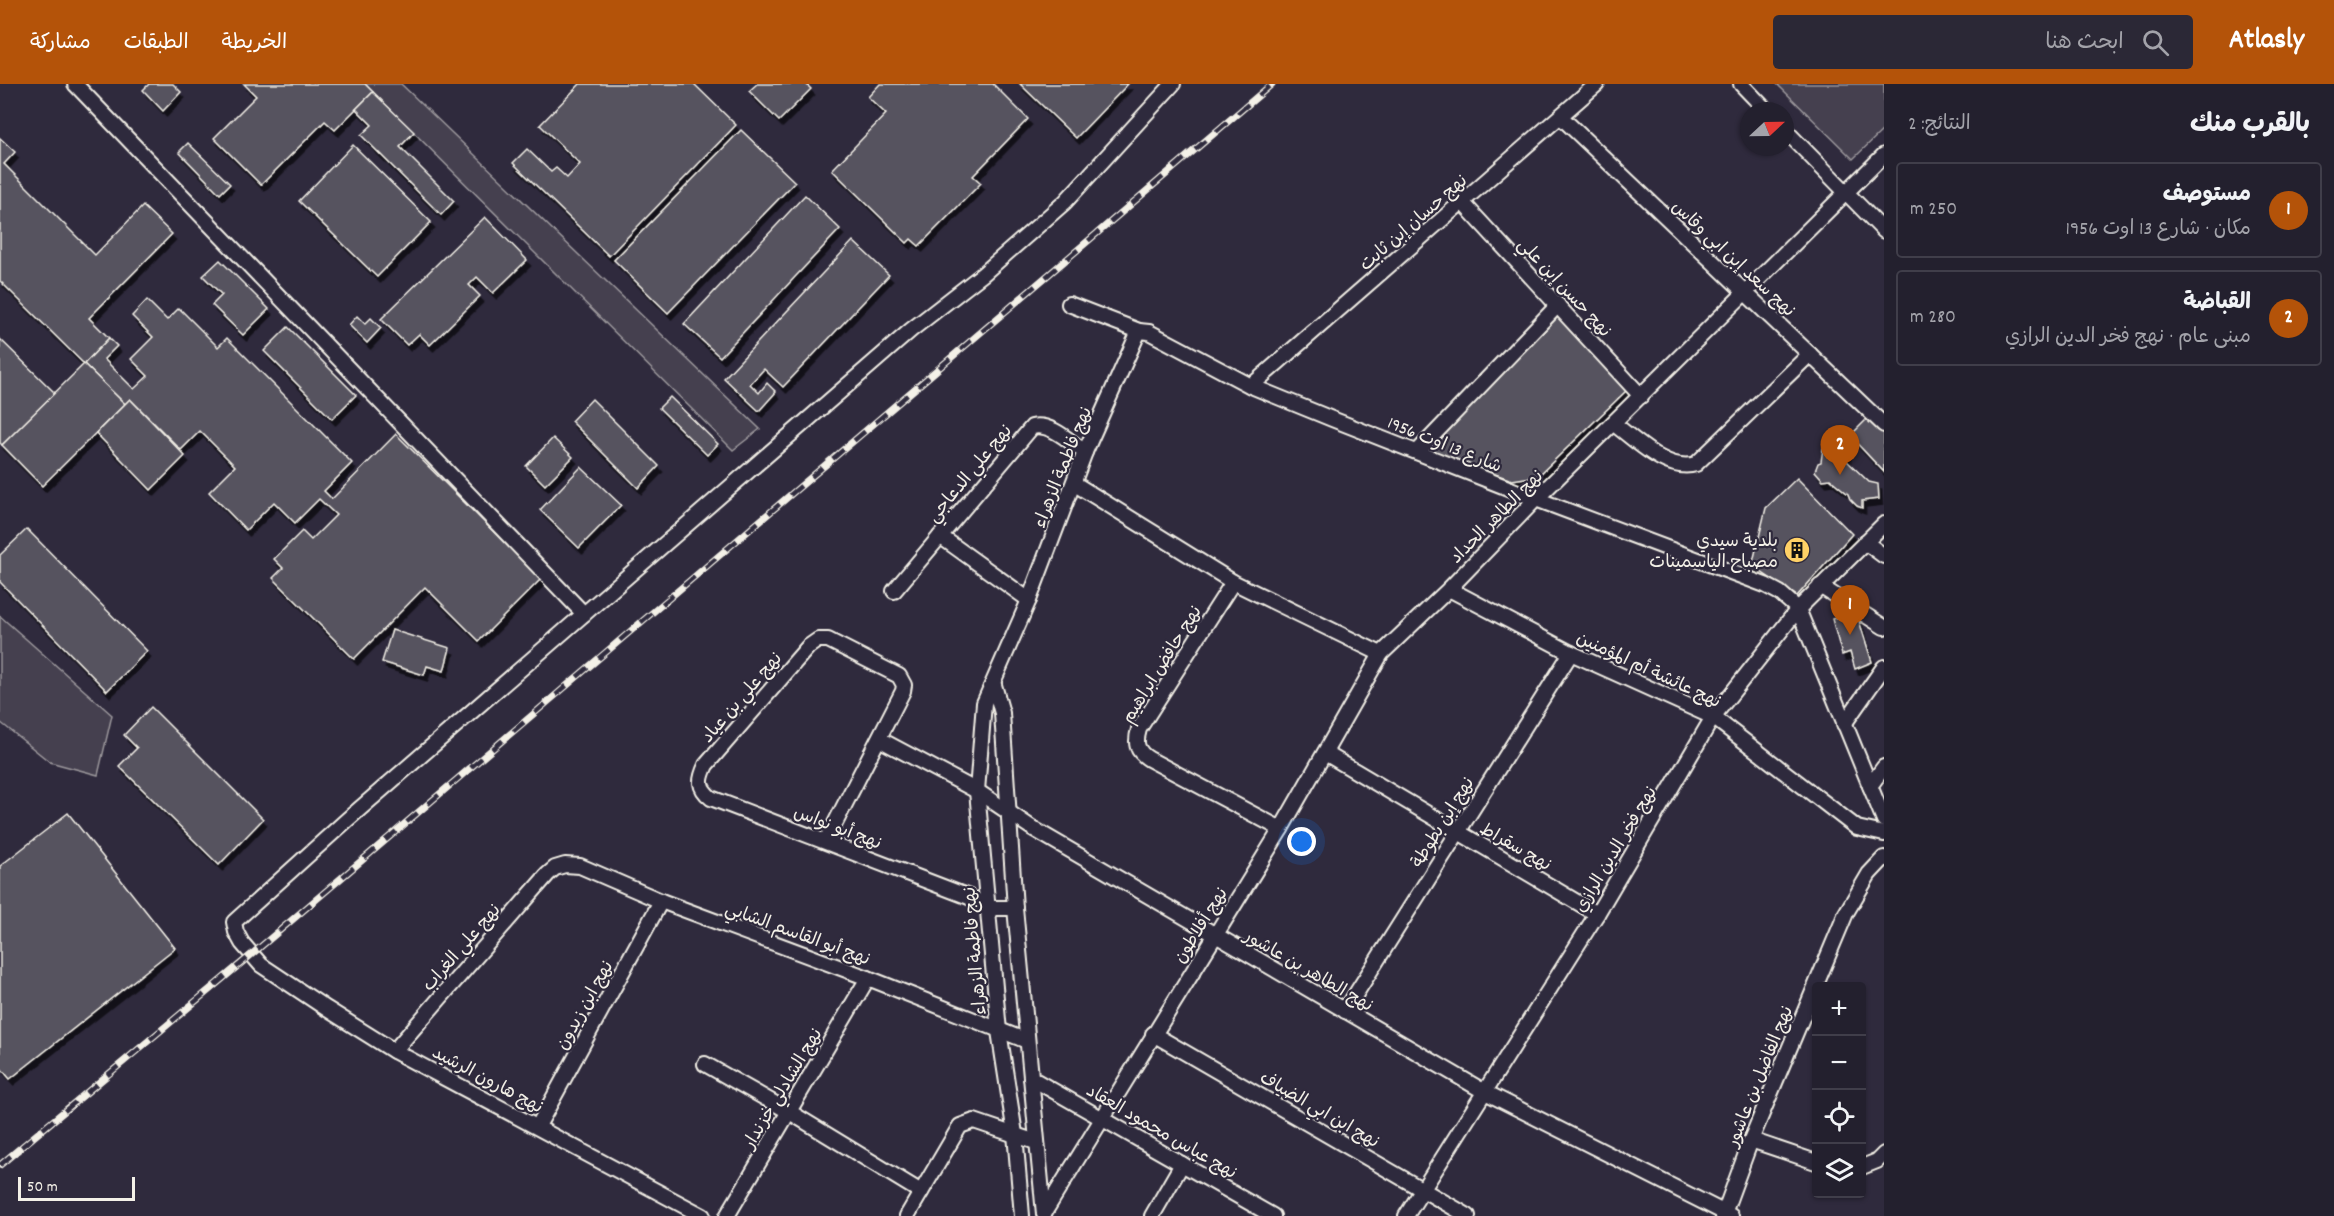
<!DOCTYPE html>
<html lang="ar">
<meta charset="utf-8">
<style>
:root{--surface:#23202e;--page:#2b2836;--text:#f1f3f6;--muted:#a3a3aa;--line:#403e4a;--accent:#b45309}
body{margin:0;font-family:Dekko,"Playpen Sans Arabic",sans-serif;background:var(--page);color:var(--text);direction:rtl}
.controls{position:absolute;right:18px;bottom:18px;display:grid;overflow:hidden;border-radius:6px;box-shadow:0 2px 4px #0004}
.controls button{width:54px;height:54px;display:grid;place-items:center;padding:0;border:0;border-bottom:2px solid var(--line);background:var(--surface);color:var(--text);font:30px sans-serif}
.compass{position:absolute;left:1740px;top:18px;width:54px;height:54px;border-radius:50%;background:var(--surface);box-shadow:0 2px 4px #0004;rotate:68deg}
.scale{position:absolute;left:18px;bottom:15px;width:117px;box-sizing:border-box;padding-left:6px;border:3px solid #f4f1e8;border-top:0;font-size:16px;line-height:21px;white-space:nowrap;color:#f4f1e8;-webkit-text-stroke:4px #2f2a3d;paint-order:stroke}
.you{position:absolute;left:1302px;top:758px;width:21px;height:21px;margin:-15px;border:4px solid #fff;border-radius:50%;background:#1a73e8;box-shadow:0 0 0 9px #1a73e833}
.badge{display:grid;place-items:center;width:39px;height:39px;border-radius:50%;background:var(--accent);color:#fff;font-size:20px;font-weight:700}
.pin{position:absolute;translate:-50% -50px;filter:drop-shadow(0 2px 3px #0008)}
.pin::after{content:'';position:absolute;top:32px;width:21px;height:18px;background:inherit;clip-path:polygon(0 0,100% 0,50% 100%)}
.list{margin:0;padding:0;list-style:none}
h2{display:flex;justify-content:space-between;align-items:center;height:78px;margin:0;padding:0 24px;font-size:26px}
h2 small{font-size:20px;font-weight:400;color:var(--muted)}
.list li{display:grid;grid-template-columns:39px 1fr auto;gap:18px;align-items:center;box-sizing:border-box;height:96px;margin:0 12px 12px;padding:0 12px;border:2px solid var(--line);border-radius:6px}
.list b{display:block;font-size:22px;white-space:nowrap}
.list p{margin:0;font-size:20px;white-space:nowrap;color:var(--muted)}
.list em{font-size:20px;font-style:normal;color:var(--muted)}
.icon{flex:none;width:33px;height:33px;fill:none;stroke:currentColor;stroke-width:2;stroke-linecap:round;stroke-linejoin:round}
.map{position:relative;flex:none;width:1884px;height:1132px;overflow:hidden;direction:ltr}
header{display:flex;align-items:center;gap:36px;box-sizing:border-box;height:84px;padding:0 30px;background:var(--accent);color:#fff}
header strong{font-size:28px}
nav{display:flex;gap:33px;margin-inline-start:auto;font-size:21px}
.search{width:420px;height:54px;background:var(--page);display:flex;align-items:center;gap:15px;box-sizing:border-box;padding:0 21px;border-radius:6px;color:var(--muted);font-size:22px}
main{display:flex}
aside{flex:1;background:var(--surface)}
.map>svg:first-child{display:block}
</style>
<header>
<strong>Atlasly</strong>
<div class="search"><svg class="icon" aria-label="search" viewBox="0 0 24 24"><circle cx="10" cy="10" r="6"/><path d="M15 15l6 6"/></svg>ابحث هنا</div>
<nav><a>الخريطة</a><a>الطبقات</a><a>مشاركة</a></nav>
</header>
<main>
<aside>
<h2>بالقرب منك<small>النتائج: 2</small></h2>
<ul class="list">
<li><span class="badge">1</span><div><b>مستوصف</b><p>مكان · شارع 13 اوت 1956</p></div><em>250 m</em></li>
<li><span class="badge">2</span><div><b>القباضة</b><p>مبنى عام · نهج فخر الدين الرازي</p></div><em>280 m</em></li>
</ul>
</aside>
<div class="map">
<svg width="1884" height="1132" viewBox="0 0 1884 1132">
<defs>
<filter id="shadow"><feDropShadow dx="3.5" dy="6" stdDeviation="0" flood-color="#0009"/></filter>
</defs>
<rect width="100%" height="100%" fill="#2f2a3d"/>
<filter id="ink" filterUnits="userSpaceOnUse"><feTurbulence type="fractalNoise" baseFrequency=".0167" numOctaves="2"/><feDisplacementMap in="SourceGraphic" scale="12" xChannelSelector="R" yChannelSelector="G"/><feConvolveMatrix kernelMatrix="1 2 1 2 8 2 1 2 1" color-interpolation-filters="sRGB"/></filter>
<g filter="url(#ink)">
<g fill="#454050" stroke="#9c989c" stroke-width="1.5">
<polygon points="365,0 401,0 760,345 733,366"/>
<polygon points="1777,0 1884,0 1884,45 1853,75"/>
<polygon points="0,532 112,631 98,691 50,678 0,638"/>
</g>
<g fill="#56525f" stroke="#f4f1e8" stroke-width="1.5" filter="url(#shadow)">
<polygon points="149,0 173,0 181,8 163,27 143,6"/>
<polygon points="244,0 365,0 373,8 335,46 325,37 261,101 214,54 256,12"/>
<polygon points="580,0 694,0 736,41 609,172 513,79 527,65 551,88 556,84 567,94 580,80 540,41"/>
<polygon points="757,0 806,0 811,5 779,37 749,7"/>
<polygon points="880,0 993,0 1028,35 973,92 981,99 919,162 911,155 907,159 832,86 886,30 868,13"/>
<polygon points="1020,0 1128,0 1076,54"/>
<polygon points="373,8 414,48 400,63 454,117 441,131 361,51 372,41 356,25"/>
<polygon points="741,46 795,98 668,229 614,176"/>
<polygon points="0,54 15,68 4,80 95,171 143,122 172,150 89,234 109,254 84,280 0,197"/>
<polygon points="188,59 230,100 220,110 179,68"/>
<polygon points="353,61 431,138 377,193 299,117"/>
<polygon points="805,111 840,145 720,273 684,240"/>
<polygon points="485,133 527,176 493,209 477,193 469,201 480,212 430,261 419,250 407,261 381,235"/>
<polygon points="853,157 889,191 783,303 764,285 750,300 759,309 767,299 776,308 759,327 724,294"/>
<polygon points="220,176 269,225 243,251 212,221 222,211 203,192"/>
<polygon points="147,216 167,236 179,224 218,263 227,254 352,379 324,407 332,415 396,350 541,495 479,557 425,503 354,575 273,494 283,484 274,475 302,447 311,456 336,431 319,415 295,439 274,418 246,446 209,408 235,382 200,347 181,366 130,315 125,320 84,280 109,254 117,262 104,275 134,305 148,292 131,275 153,253 132,232"/>
<polygon points="357,232 365,240 371,234 381,244 367,259 349,241"/>
<polygon points="1558,232 1627,306 1538,392 1512,396 1433,368 1433,359"/>
<polygon points="288,243 356,311 332,335 264,267"/>
<polygon points="0,255 55,309 2,361 0,359"/>
<polygon points="84,280 125,320 42,402 2,361"/>
<polygon points="670,313 718,360 707,371 659,324"/>
<polygon points="130,315 185,372 151,406 96,349"/>
<polygon points="592,315 659,382 638,404 571,337"/>
<polygon points="1871,331 1884,343 1884,388 1850,352"/>
<polygon points="553,354 573,373 545,401 526,382"/>
<polygon points="1823,364 1847,365 1847,377 1869,398 1878,400 1879,415 1862,417 1862,424 1857,422 1850,415 1848,410 1830,395 1823,396 1815,387 1818,379 1821,378"/>
<polygon points="581,383 621,421 579,464 540,426"/>
<polygon points="1797,394 1852,450 1797,512 1752,482 1766,424"/>
<polygon points="27,445 147,567 107,607 0,498 0,471"/>
<polygon points="1856,527 1872,578 1855,585 1850,568 1842,571 1832,535"/>
<polygon points="392,546 450,564 444,587 427,582 424,591 382,578"/>
<polygon points="151,623 263,735 219,781 119,682 137,664 124,651"/>
<polygon points="68,729 175,864 10,995 0,983 0,782"/>
</g>
<g fill="none" stroke-linecap="round" stroke-linejoin="round">
<g stroke="#f4f1e8" stroke-width="18">
<g id="street">
<polyline points="75,0 584,530"/>
<polyline points="1741,0 1767,27"/>
<polyline points="1561,33 1884,341"/>
<polyline points="1785,46 1884,147"/>
<polyline points="1463,119 1641,312"/>
<polyline points="1069,220 1139,247 1149,248 1251,302 1332,335 1536,415 1765,501 1780,509 1798,525 1884,736"/>
<polyline points="1251,302 1597,0"/>
<path d="M1614,340c22,16 53,49 82,40l114,-110"/>
<polyline points="1417,368 1558,221"/>
<polyline points="1075,400 1233,498 1381,570 1449,505 1536,415 1884,71"/>
<polyline points="940,452 1029,516"/>
<polyline points="1865,458 1884,472"/>
<path d="M1233,498l-94,147c-4,14 -3,22 10,30l132,70"/>
<polyline points="1820,502 1884,543"/>
<polyline points="1449,505 1571,569 1713,633 1857,744 1884,750"/>
<path d="M894,507l138,-164c18,-5 38,15 53,25"/>
<polyline points="994,601 1002,629 1015,824 1044,1130"/>
<polyline points="1844,640 1884,583"/>
<polyline points="879,655 977,707 1032,744 1485,1008 1731,1132"/>
<polyline points="1325,669 1597,830"/>
<polyline points="1870,702 1884,683"/>
<path d="M826,757l77,-150 1,-6 -5,-9 -71,-36h-10l-10,7 -102,118c-7,15 -8,22 5,33l258,99 20,11h26"/>
<polyline points="1345,927 1571,569"/>
<polyline points="1153,950 1468,1132"/>
<polyline points="394,967 548,790 555,784 565,781 580,782 661,817 868,894 1027,957"/>
<polyline points="705,980 788,1027 921,1108"/>
<polyline points="1031,994 1273,1132"/>
<polyline points="538,1042 661,817"/>
<polyline points="1751,1056 1816,1078"/>
<polyline points="1862,1083 1877,1077 1884,1070"/>
<polyline points="1044,1129 1281,745 1381,570"/>
<polyline points="703,1132 394,967 327,925 261,881 242,859 236,848 234,838 348,735 911,246 983,190 1065,118 1173,0"/>
<polyline points="727,1132 868,894"/>
<polyline points="907,1132 960,1042 974,1037 1036,1058"/>
<polyline points="1022,1132 1015,1050 999,947 977,707 984,619 1029,516 1085,368 1139,247"/>
<polyline points="1152,1132 1182,1080"/>
<polyline points="1406,1132 1597,830 1713,633 1798,525 1884,440"/>
<polyline points="1723,1132 1751,1056 1846,829 1869,790 1884,774"/>
</g>
</g>
<use href="#street" stroke="#2f2a3d" stroke-width="14"/>
<g stroke="#f4f1e8" stroke-width="7">
<polyline id="rail" points="0,1081 251,871 1272,0"/>
</g>
<use href="#rail" stroke="#2f2a3d" stroke-width="4.5" stroke-dasharray="14" stroke-linecap="butt"/>
</g>
</g>
<defs>
<g id="building-disc" transform="scale(1.35)"><circle r="9.5" fill="#ffd166" stroke="#2f2a3d"/><path d="M-4-6H4V6H1V3H-1V6H-4ZM-2.5-4.3h1.7v1.8h-1.7ZM.8-4.3h1.7v1.8H.8ZM-2.5-1h1.7V.8h-1.7ZM.8-1h1.7V.8H.8Z" fill="#111"/></g>
</defs>
<g fill-rule="evenodd">
<use href="#building-disc" x="1797" y="466"/>
</g>
<g text-anchor="middle" stroke-width="4.5" stroke-linejoin="round" paint-order="stroke">
<g font-size="18" fill="#f4f1e8" stroke="#2f2a3d">
<text transform="translate(1413 138) rotate(-41)" y="6">نهج حسان إبن ثابت</text>
<text transform="translate(1734 174) rotate(43)" y="6">نهج سعد إبن ابي وقاس</text>
<text transform="translate(1565 203) rotate(47)" y="6">نهج حسن إبن علي</text>
<text transform="translate(1445 360) rotate(22)" y="6">شارع 13 اوت 1956</text>
<text transform="translate(1062 383) rotate(-68)" y="6">نهج فاطمة الزهراء</text>
<text transform="translate(969 389) rotate(-50)" y="6">نهج علي الدعاجي</text>
<text transform="translate(1496 432) rotate(-45)" y="6">نهج الطاهر الحداد</text>
<text transform="translate(1161 580) rotate(-58)" y="6">نهج حافض ابراهيم</text>
<text transform="translate(1649 585) rotate(25)" y="6">نهج عائشة أم المؤمنين</text>
<text transform="translate(741 613) rotate(-49)" y="6">نهج علي بن عياد</text>
<text transform="translate(1442 738) rotate(-58)" y="6">نهج إبن بطوطة</text>
<text transform="translate(838 743) rotate(21)" y="6">نهج أبو نواس</text>
<text transform="translate(1516 762) rotate(30)" y="6">نهج سقراط</text>
<text transform="translate(1615 765) rotate(-59)" y="6">نهج فخر الدين الرازي</text>
<text transform="translate(1200 841) rotate(-58)" y="6">نهج أفلاطون</text>
<text transform="translate(798 849) rotate(20)" y="6">نهج أبو القاسم الشابي</text>
<text transform="translate(461 863) rotate(-49)" y="6">نهج علي الغراب</text>
<text transform="translate(974 867) rotate(-95)" y="6">نهج فاطمة الزهراء</text>
<text transform="translate(1309 886) rotate(30)" y="6">نهج الطاهر بن عاشور</text>
<text transform="translate(584 921) rotate(-61)" y="6">نهج ابن زيدون</text>
<text transform="translate(1759 992) rotate(-68)" y="6">نهج الفاضل بن عاشور</text>
<text transform="translate(488 995) rotate(28)" y="6">نهج هارون الرشيد</text>
<text transform="translate(782 1004) rotate(-59)" y="6">نهج الشادلي خزندار</text>
<text transform="translate(1320 1025) rotate(30)" y="6">نهج ابن ابي الضياف</text>
<text transform="translate(1162 1047) rotate(30)" y="6">نهج عباس محمود العقاد</text>
</g>
<g font-size="18" fill="#f4f1e8" stroke="#2f2a3d" text-anchor="end">
<text x="1778" y="462">بلدية سيدي<tspan x="1778" dy="21">مصباح الياسمينات</tspan></text>
</g>
</g>
</svg>
<div class="controls">
<button>+</button>
<button>−</button>
<button><svg class="icon" aria-label="locate" viewBox="0 0 24 24"><circle cx="12" cy="12" r="6"/><path d="M12 2v4M12 18v4M2 12h4M18 12h4"/></svg></button>
<button><svg class="icon" aria-label="layers" viewBox="0 0 24 24"><path d="M12 4l9 5-9 5-9-5zM3 14l9 5 9-5"/></svg></button>
</div>
<svg class="compass" viewBox="-18 -18 36 36"><path d="M0-13l5 13h-10z" fill="#e53935"/><path d="M0 13l5-13h-10z" fill="#a3a3aa"/></svg>
<div class="scale">50 m</div>
<div class="you"></div>
<div class="pin badge" style="left:1850px;top:551px">1</div>
<div class="pin badge" style="left:1840px;top:391px">2</div>
</div>
</main>
